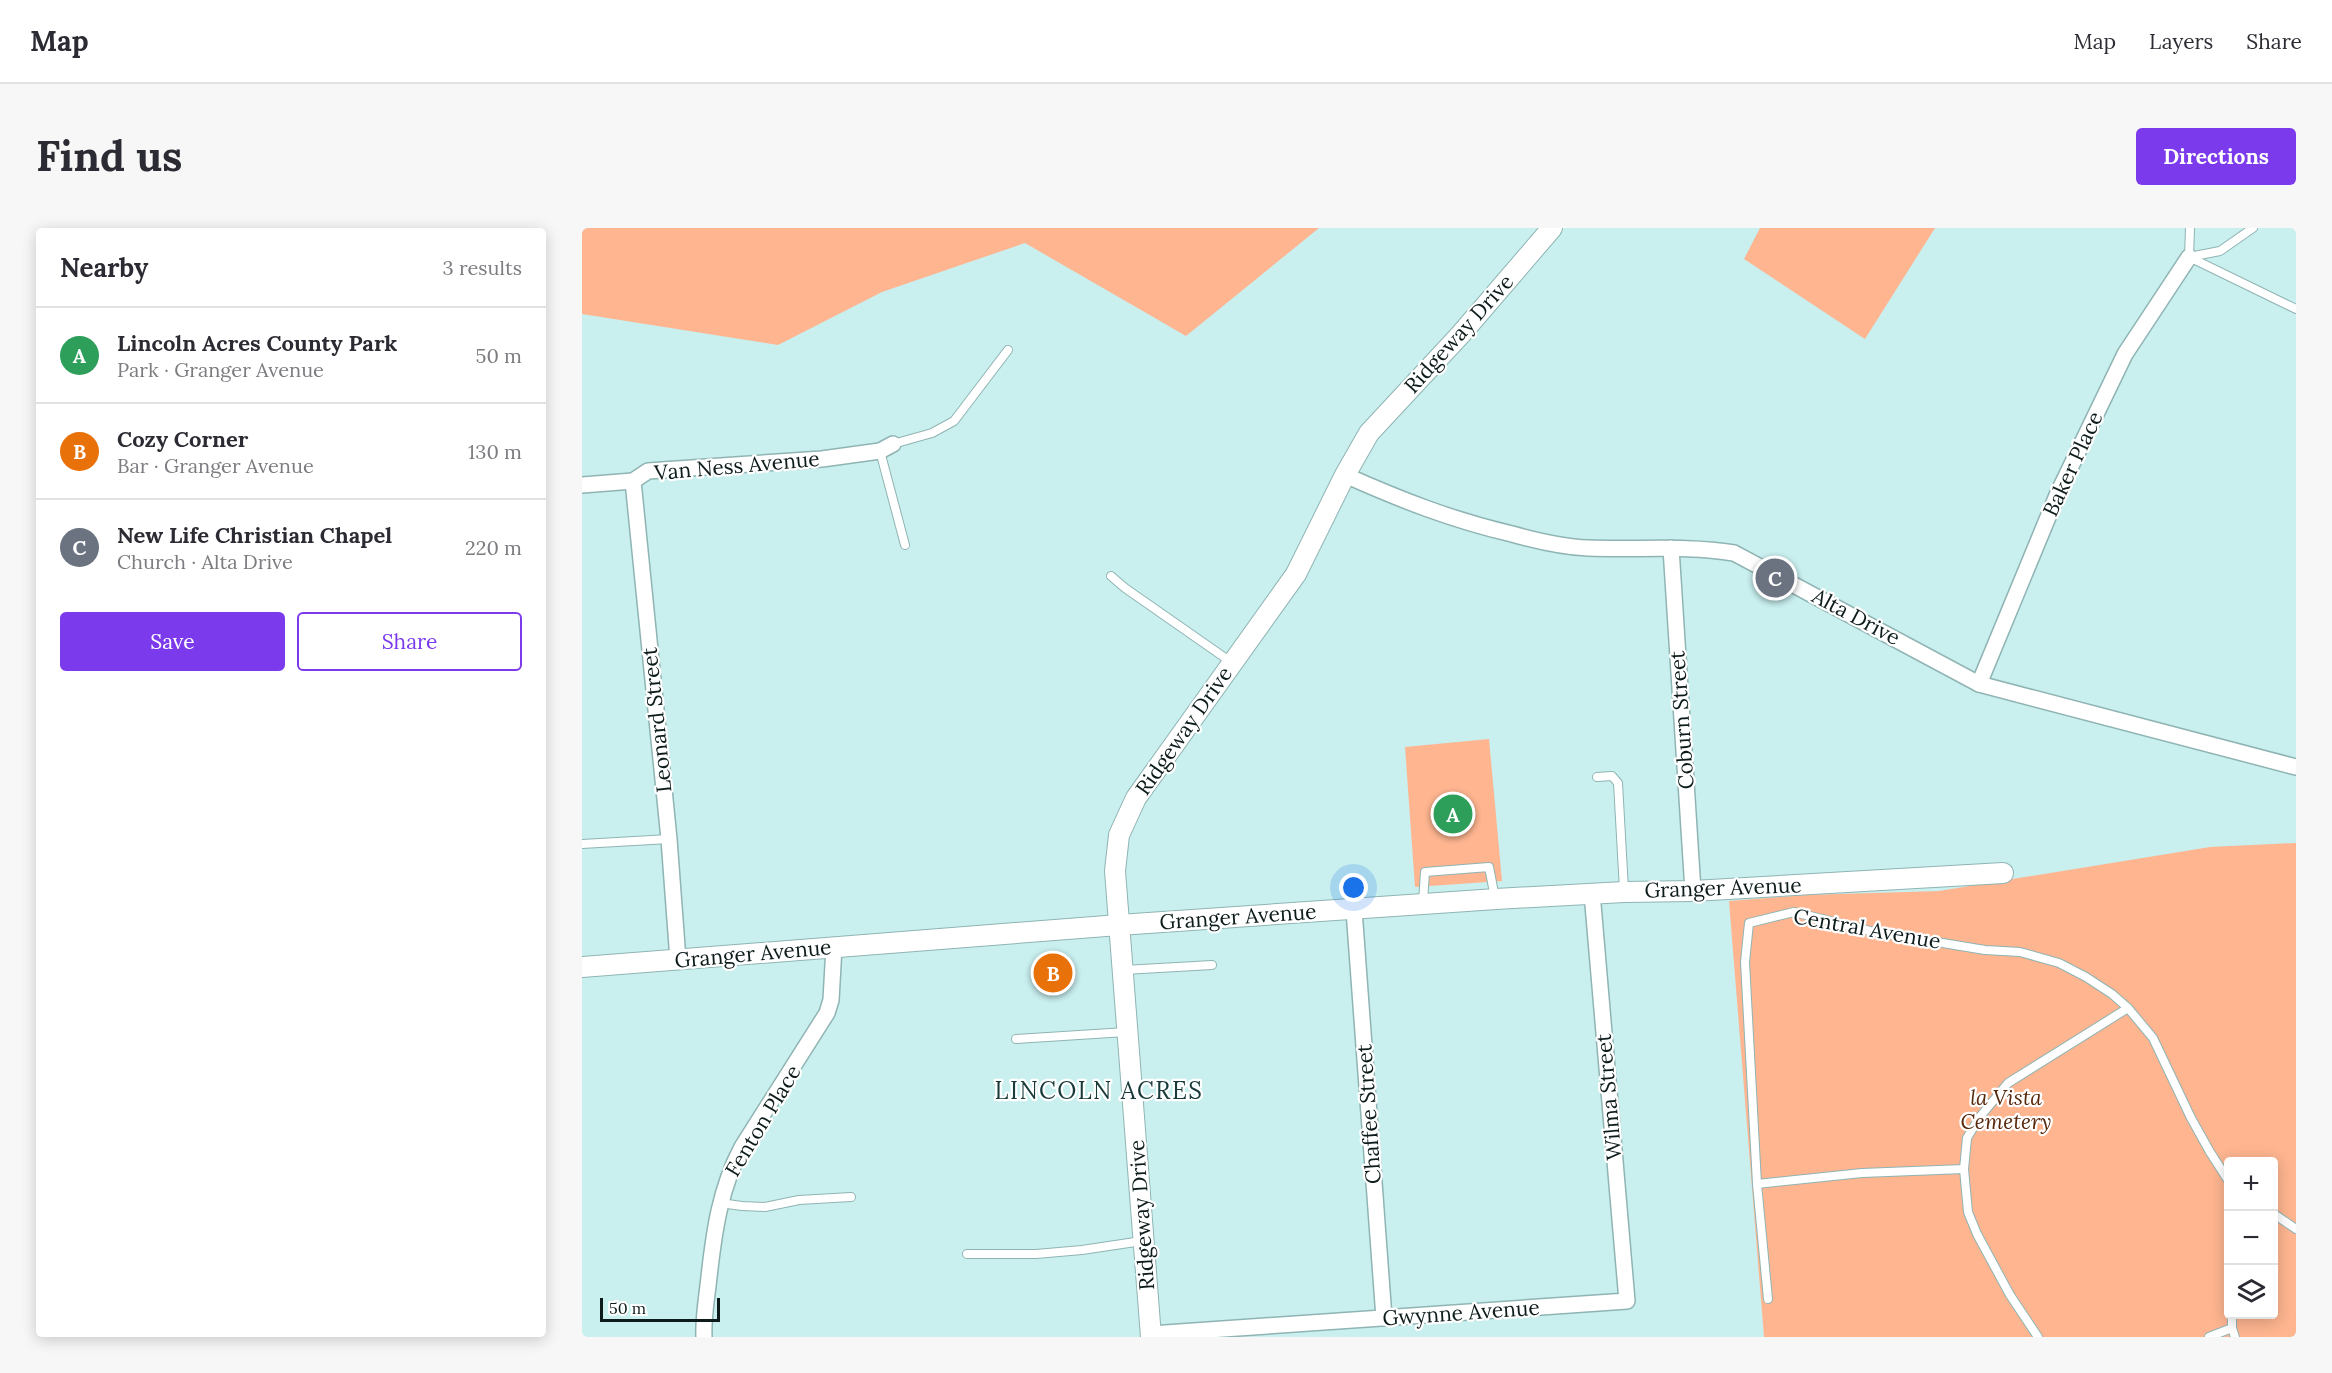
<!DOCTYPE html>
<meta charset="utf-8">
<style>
:root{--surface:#fff;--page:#f7f7f7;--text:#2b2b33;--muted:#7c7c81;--line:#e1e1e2;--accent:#7c3aed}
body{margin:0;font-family:Lora,serif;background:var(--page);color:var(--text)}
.controls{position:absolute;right:18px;bottom:18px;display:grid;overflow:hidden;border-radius:6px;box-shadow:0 3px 15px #0003}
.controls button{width:54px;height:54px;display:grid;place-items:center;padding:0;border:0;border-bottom:2px solid var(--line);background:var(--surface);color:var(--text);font:30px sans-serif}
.scale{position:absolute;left:18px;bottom:15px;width:120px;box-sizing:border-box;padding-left:6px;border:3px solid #0d1b1b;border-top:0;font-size:16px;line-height:21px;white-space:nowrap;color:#0d1b1b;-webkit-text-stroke:4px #fff;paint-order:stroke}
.you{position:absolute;left:772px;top:660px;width:21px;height:21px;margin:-15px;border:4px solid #fff;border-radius:50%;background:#1a73e8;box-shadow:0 0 0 9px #1a73e833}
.badge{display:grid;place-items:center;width:39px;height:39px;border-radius:50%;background:var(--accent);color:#fff;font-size:20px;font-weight:700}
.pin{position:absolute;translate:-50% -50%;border:3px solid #fff;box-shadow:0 2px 6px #0006}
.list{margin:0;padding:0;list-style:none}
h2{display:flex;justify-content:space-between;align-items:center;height:78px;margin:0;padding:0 24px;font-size:26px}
h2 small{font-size:20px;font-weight:400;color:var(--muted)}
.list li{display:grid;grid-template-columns:39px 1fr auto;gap:18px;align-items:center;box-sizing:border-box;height:96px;padding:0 24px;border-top:2px solid var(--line)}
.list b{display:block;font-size:22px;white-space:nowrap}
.list p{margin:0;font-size:20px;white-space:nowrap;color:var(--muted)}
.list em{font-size:20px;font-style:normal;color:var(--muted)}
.actions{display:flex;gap:12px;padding:18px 24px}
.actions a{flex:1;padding:14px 0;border:2px solid var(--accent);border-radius:6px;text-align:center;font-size:21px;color:var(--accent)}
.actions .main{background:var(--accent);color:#fff}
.icon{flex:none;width:33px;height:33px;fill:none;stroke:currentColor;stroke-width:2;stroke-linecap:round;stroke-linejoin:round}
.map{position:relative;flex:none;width:1714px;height:1109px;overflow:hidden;border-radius:6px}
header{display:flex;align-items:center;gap:36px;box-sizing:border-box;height:84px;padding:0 30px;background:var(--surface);border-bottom:2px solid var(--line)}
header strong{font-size:28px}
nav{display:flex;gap:33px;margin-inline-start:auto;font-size:21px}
.intro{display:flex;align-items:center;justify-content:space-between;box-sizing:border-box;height:144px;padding:0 36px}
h1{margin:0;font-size:42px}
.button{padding:15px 27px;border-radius:6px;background:var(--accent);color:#fff;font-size:21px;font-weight:700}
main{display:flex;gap:36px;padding:0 36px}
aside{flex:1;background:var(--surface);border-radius:6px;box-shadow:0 3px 15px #0003}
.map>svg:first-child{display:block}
</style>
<header>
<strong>Map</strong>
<nav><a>Map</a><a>Layers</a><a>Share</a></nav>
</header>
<div class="intro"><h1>Find us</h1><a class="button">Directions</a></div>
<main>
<aside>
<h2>Nearby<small>3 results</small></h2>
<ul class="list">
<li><span class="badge" style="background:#2e9e5b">A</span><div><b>Lincoln Acres County Park</b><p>Park · Granger Avenue</p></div><em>50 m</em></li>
<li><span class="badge" style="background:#e8710a">B</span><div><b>Cozy Corner</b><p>Bar · Granger Avenue</p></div><em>130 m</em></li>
<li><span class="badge" style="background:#6b7280">C</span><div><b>New Life Christian Chapel</b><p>Church · Alta Drive</p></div><em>220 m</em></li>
</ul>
<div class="actions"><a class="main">Save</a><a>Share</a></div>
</aside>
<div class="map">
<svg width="1714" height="1109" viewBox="0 0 1714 1109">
<rect width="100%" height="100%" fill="#c9efef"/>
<g fill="#feb590" fill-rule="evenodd">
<polygon points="0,0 737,0 604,108 443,15 300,64 196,117 0,86"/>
<polygon points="1178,0 1353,0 1283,111 1162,31"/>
<polygon points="907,511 920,653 833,659 823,519"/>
<path d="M1714,615v494h-532l-35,-436 77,-6 133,-4 271,-44zM1646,934h46v152h-46z"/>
</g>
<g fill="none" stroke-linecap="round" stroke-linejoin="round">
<g stroke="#8fb4b3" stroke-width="10">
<g id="service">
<polyline points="1607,29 1714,81"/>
<polyline points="1607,29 1638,23 1671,0"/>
<polyline points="1607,29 1608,0"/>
<polyline points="311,216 350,205 372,193 426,122"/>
<polyline points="298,223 323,317"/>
<polyline points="529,348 543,360 649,434"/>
<polyline points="1015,549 1030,548 1036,555 1042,662"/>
<polyline points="0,616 87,611"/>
<polyline points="841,674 843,644 907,639 913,670"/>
<polyline points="542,742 630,737"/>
<polyline points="434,811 544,804"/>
<polyline points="1175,956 1280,945 1382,941"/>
<polyline points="138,975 160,978 183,979 217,972 269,969"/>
<polyline points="1692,986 1714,1001"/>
<polyline points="385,1026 454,1026 500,1022 560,1013"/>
<polyline points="1186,1071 1175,956 1163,734 1167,695 1212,684 1288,703 1403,722 1438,724 1477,735 1504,749 1530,766 1546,780 1571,810 1609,890 1628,924 1646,952"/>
<polyline points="1650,1086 1650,1100 1653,1109"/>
<polyline points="1456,1109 1428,1067 1395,1006 1386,984 1382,941 1385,910 1397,890 1426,855 1546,780"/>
<polyline points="1627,1109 1650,1100"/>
</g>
</g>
<g stroke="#8fb4b3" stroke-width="18">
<g id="minor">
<path d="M763,247c56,25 107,45 167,59 25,7 50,13 76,14 49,2 98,-3 146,5l245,131 317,83"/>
<polyline points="51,253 87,611 96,732"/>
<polyline points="0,257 51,253 66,243 240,231 298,223 311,216"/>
<polyline points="1089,320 1111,663"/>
<polyline points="1397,456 1476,265 1543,126 1607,29"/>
<polyline points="772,682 802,1090"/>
<polyline points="569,1106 1045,1073 1010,665"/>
<path d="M122,1109c-1,-20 3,-40 5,-60 5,-45 11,-89 33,-130l85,-134 4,-13 3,-53"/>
</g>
</g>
<g stroke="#8fb4b3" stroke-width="22">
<g id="tertiary">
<polyline points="0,739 537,697 914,671 1042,664 1111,663 1421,645"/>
<polyline points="569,1109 533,643 537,607 554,570 714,346 763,247 787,205 879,106 970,0"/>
</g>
</g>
<use href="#service" stroke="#fff" stroke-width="8"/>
<use href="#minor" stroke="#fff" stroke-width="15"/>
<use href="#tertiary" stroke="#fff" stroke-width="20"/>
</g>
<g text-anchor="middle" stroke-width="4.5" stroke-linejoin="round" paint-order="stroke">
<g font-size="21" fill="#0d1b1b" stroke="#fff">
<text transform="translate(877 106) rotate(-48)" y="7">Ridgeway Drive</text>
<text transform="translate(1491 236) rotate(-65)" y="7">Baker Place</text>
<text transform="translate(155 238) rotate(-5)" y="7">Van Ness Avenue</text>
<text transform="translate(1274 389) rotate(28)" y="7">Alta Drive</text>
<text transform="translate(75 492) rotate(-96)" y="7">Leonard Street</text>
<text transform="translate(1100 492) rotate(-94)" y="7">Coburn Street</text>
<text transform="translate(602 503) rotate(-55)" y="7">Ridgeway Drive</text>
<text transform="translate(1141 660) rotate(-2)" y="7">Granger Avenue</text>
<text transform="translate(656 689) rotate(-4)" y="7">Granger Avenue</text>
<text transform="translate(1285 701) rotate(10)" y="7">Central Avenue</text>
<text transform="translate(171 726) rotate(-5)" y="7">Granger Avenue</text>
<text transform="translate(1027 869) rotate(-95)" y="7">Wilma Street</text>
<text transform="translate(787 886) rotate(-94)" y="7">Chaffee Street</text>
<text transform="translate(181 893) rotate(-59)" y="7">Fenton Place</text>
<text transform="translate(560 987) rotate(-94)" y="7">Ridgeway Drive</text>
<text transform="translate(879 1085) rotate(-4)" y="7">Gwynne Avenue</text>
</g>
<g font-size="21" font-style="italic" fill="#58280c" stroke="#fff">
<text x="1424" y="877">la Vista<tspan x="1424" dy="24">Cemetery</tspan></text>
</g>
<g font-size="24" letter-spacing="1.5" fill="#183a3a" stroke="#fff">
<text x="517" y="871">LINCOLN ACRES</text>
</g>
</g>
</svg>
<div class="controls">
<button>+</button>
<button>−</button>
<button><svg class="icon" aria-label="layers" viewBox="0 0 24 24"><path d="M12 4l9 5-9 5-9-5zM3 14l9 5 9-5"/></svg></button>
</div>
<div class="scale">50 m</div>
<div class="you"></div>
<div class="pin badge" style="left:871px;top:586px;background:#2e9e5b">A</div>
<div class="pin badge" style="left:471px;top:745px;background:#e8710a">B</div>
<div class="pin badge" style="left:1193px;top:350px;background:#6b7280">C</div>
</div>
</main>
